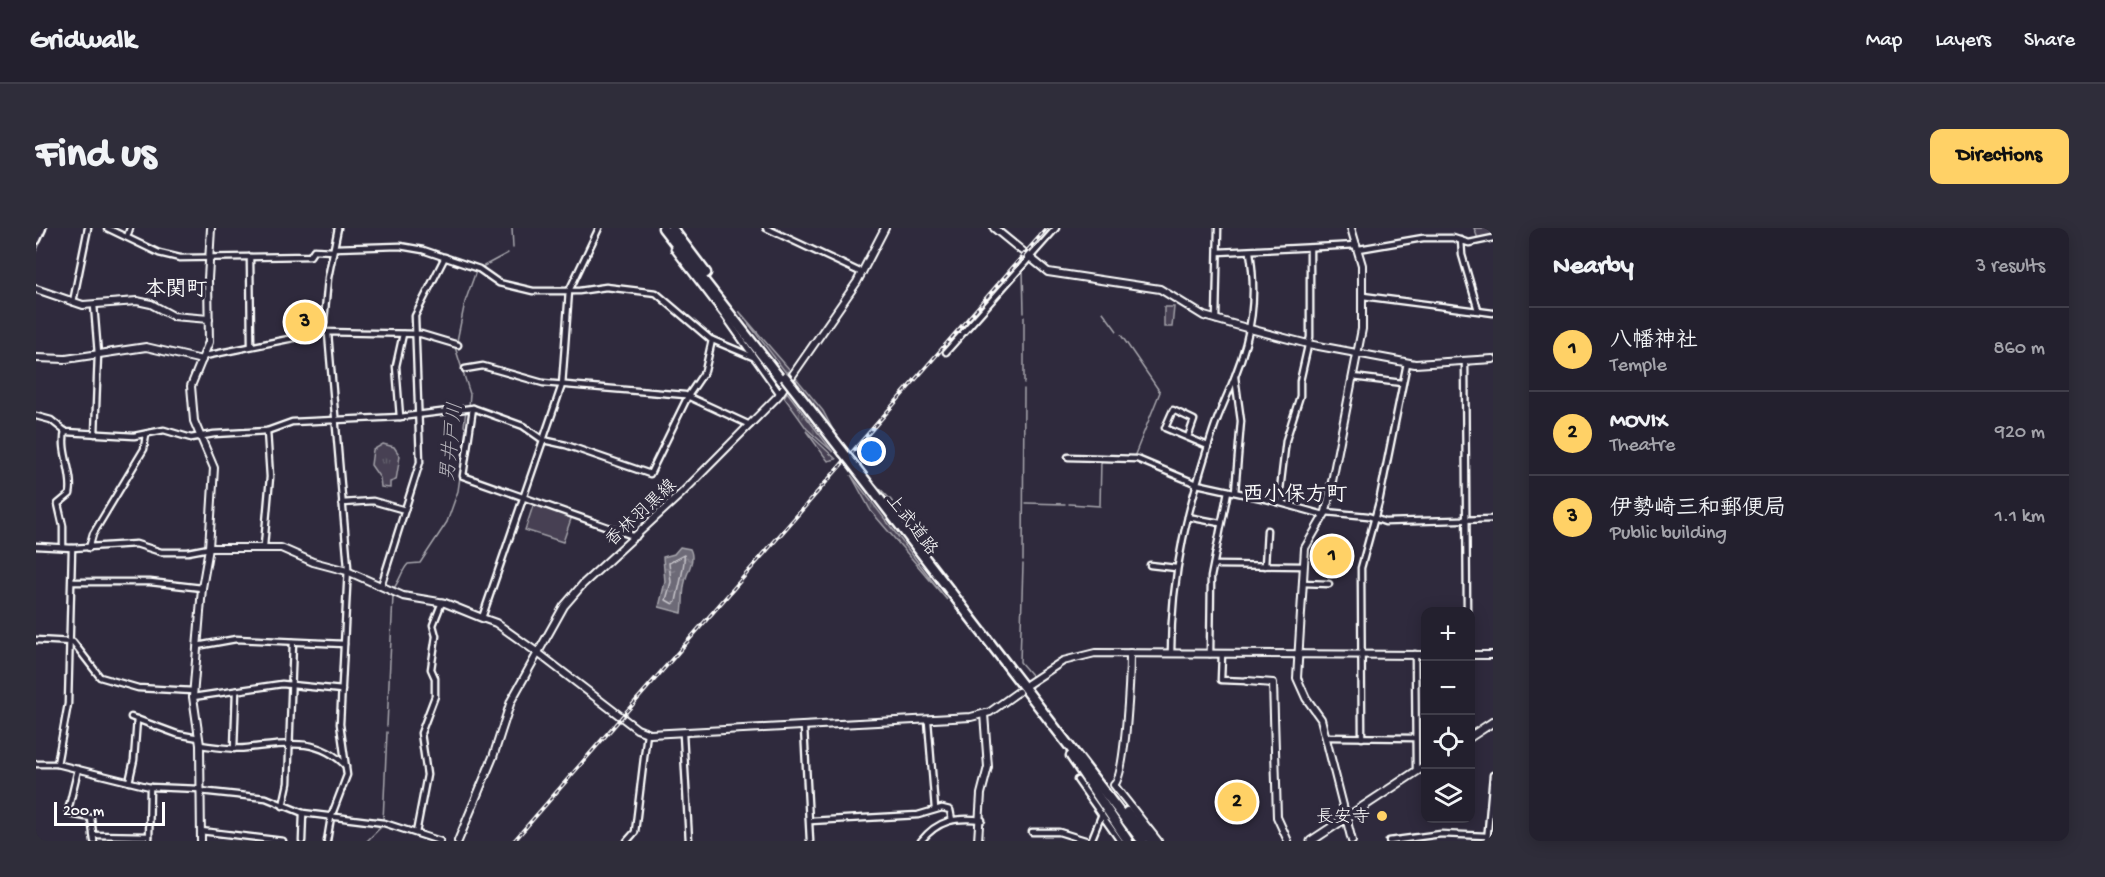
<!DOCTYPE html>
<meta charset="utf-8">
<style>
:root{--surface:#23202e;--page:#2f2d3a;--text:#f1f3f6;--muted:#a3a3aa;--line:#403e4a;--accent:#ffd166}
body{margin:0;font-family:"Gochi Hand","Klee One",sans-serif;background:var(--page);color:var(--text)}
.controls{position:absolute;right:18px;bottom:18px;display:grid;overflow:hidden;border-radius:12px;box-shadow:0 3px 15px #0003}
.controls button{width:54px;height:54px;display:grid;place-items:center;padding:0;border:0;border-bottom:2px solid var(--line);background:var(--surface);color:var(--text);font:30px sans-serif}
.scale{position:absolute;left:18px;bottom:15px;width:111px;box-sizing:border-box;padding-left:6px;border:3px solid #fff;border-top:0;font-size:16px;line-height:21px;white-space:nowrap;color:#fff;-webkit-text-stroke:4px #2f2a3d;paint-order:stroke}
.you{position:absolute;left:836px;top:224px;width:21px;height:21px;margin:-15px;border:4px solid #fff;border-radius:50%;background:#1a73e8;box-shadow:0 0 0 9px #1a73e833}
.badge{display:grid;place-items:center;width:39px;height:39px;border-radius:50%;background:var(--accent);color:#111;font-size:20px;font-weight:700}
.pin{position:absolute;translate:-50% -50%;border:3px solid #fff;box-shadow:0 2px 6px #0006}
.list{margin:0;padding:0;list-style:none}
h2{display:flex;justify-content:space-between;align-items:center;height:78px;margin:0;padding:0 24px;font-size:26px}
h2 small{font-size:20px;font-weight:400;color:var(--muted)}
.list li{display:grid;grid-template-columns:39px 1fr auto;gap:18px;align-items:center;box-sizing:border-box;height:84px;padding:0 24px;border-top:2px solid var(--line)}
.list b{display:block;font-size:22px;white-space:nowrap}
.list p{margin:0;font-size:20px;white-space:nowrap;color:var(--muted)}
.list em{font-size:20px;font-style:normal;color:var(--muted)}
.icon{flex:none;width:33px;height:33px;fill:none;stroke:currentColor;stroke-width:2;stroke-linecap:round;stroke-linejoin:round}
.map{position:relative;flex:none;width:1457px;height:613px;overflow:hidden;border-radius:12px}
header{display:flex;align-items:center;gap:36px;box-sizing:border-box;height:84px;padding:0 30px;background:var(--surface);border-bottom:2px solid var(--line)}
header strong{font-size:28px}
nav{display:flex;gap:33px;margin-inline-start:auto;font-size:21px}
.intro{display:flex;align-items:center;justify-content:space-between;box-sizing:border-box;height:144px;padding:0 36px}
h1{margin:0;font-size:42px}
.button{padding:15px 27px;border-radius:12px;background:var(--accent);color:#111;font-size:21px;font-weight:700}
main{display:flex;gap:36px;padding:0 36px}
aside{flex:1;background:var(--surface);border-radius:12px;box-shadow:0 3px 15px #0003}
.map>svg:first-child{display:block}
</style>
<header>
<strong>Gridwalk</strong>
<nav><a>Map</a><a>Layers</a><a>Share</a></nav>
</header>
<div class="intro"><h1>Find us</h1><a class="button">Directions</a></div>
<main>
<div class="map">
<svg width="1457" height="613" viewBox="0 0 1457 613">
<defs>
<pattern id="grass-tufts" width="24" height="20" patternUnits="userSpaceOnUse" patternTransform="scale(1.5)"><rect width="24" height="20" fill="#464152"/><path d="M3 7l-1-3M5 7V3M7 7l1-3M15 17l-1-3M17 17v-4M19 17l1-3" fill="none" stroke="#625e6c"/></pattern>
<pattern id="water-ripples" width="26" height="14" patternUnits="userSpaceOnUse" patternTransform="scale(1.5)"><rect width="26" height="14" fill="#6d6a77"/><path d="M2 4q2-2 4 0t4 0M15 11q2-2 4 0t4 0" fill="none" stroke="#83808b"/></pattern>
</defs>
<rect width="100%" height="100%" fill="#2f2a3d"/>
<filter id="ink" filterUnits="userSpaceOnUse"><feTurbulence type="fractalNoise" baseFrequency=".0167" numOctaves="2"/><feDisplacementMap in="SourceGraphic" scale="12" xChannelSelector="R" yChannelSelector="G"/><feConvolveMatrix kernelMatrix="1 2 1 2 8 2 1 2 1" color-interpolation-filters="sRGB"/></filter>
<g filter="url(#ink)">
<g fill="url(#grass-tufts)" stroke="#a2a0a8" stroke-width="1.5">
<polygon points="703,83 753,141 751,146"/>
<polygon points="759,150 761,151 787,183 804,215 758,155 762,152 757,153"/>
<polygon points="751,164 797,224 771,201 748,169"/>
<polygon points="770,203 800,231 792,233"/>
<polygon points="347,216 358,219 364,228 360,252 354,254 354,260 345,259 344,250 335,237 337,222"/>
<polygon points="822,238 855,272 922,369"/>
<polygon points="815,247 911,372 835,283"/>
</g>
<g fill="#464152" stroke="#a2a0a8" stroke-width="1.5">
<polygon points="1438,0 1457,0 1457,8 1442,11"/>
<polygon points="1128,79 1138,79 1136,99 1128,99"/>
<polygon points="498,275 536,288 527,314 489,302"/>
</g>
<path fill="url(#water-ripples)" stroke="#a7a6ad" stroke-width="1.5" d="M644,319l10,2c6,11 -3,22 -5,33 -3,10 -1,21 -3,31l-23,-6 6,-25 -2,-25 11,-3z"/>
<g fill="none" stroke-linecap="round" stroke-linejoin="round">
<path stroke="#c5c3c9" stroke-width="1.5" d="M648,327c2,7 -6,35 -8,47l-3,2 -7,-4 5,-18 -2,-19z"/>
<g stroke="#a7a6ad" stroke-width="1.5">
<polyline points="476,0 477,20"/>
<polyline points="8,6 10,0"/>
<polyline points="0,24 6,11"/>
<polyline points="446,39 472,25"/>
<polyline points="987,41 988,85"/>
<polyline points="1067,84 1081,103"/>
<polyline points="988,89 988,155"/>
<polyline points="1085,107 1124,164 1098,229"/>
<polyline points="421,113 429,74 440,43"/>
<polyline points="419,119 434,166 433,178"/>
<polyline points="990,275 1029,276"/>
<polyline points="1033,276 1064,278 1065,233 1081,233"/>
<polyline points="987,332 988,161"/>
<polyline points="987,336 984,434 996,448"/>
<path d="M358,360c6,-8 8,-18 14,-24l12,-1 27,-41 11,-31 9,-62 -3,-3 2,-16"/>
<polyline points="351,498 357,368"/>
<polyline points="1435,504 1448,496"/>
<polyline points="347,593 351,504"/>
<polyline points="331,613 347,597"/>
</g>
<g stroke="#fff" stroke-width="9">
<g id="street">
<polyline points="71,0 123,25 144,30 274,28 278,22 297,23"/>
<polyline points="730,0 826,45"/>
<polyline points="91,9 94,0"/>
<polyline points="1425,12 1426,27 1442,82"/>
<polyline points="298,20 364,18 387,22 443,41 463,55 497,63 543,63 570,59 620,65 674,111 717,129"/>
<polyline points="638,21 689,88 744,166"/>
<polyline points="1323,21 1387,10 1417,10 1433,15 1457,10"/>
<polyline points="1182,24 1321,17"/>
<polyline points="214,29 215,117"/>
<polyline points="1327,68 1457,85"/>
<polyline points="37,74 52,0"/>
<polyline points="58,77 62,126 59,206"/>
<polyline points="1180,92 1182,0"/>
<polyline points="287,104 292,50 302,0"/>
<polyline points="910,124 1020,0"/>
<polyline points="169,128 287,104 385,106 422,117"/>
<polyline points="1429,134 1431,383"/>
<polyline points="429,141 447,138 507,155 649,167 714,197"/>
<polyline points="1317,149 1366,155"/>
<polyline points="437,180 427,248 600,309"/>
<polyline points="0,188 15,192 30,204 98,208 128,202 155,210 178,206 231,203 256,194 364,189 437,180 487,198 507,212 530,217 614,246 652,168 669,143 676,112"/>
<polyline points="364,189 360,138 367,106"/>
<polyline points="1152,209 1158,192 1137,182 1129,200 1172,218"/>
<polyline points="1032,229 1101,231 1161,256 1230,271 1288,287"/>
<polyline points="1199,264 1205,193 1199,149"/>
<polyline points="306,275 337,273 369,282"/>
<polyline points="1247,275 1244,262 1250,212 1264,168 1264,153 1274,109 1274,20"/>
<polyline points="1290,284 1332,288 1349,294 1457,291"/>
<polyline points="1152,289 1184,295"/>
<polyline points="0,318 36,320 100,316 125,324 152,324 173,320"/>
<polyline points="228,318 234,249 231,203"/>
<path d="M27,319v-21l-5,-22 12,-10c4,-21 -10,-41 -5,-63"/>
<polyline points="53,320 57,306 108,221 110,206"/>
<polyline points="1114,337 1140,340"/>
<polyline points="1179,337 1268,338"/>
<polyline points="1229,338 1231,302"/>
<polyline points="36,354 114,354 166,360"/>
<polyline points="1267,355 1293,356"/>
<polyline points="345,358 384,234 379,88 409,29"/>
<polyline points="446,390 526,157 533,63 563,0"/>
<polyline points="0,412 37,414 64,449 102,460 157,463"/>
<polyline points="161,418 200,411 308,416"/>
<path d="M1135,425c0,-82 17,-145 42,-222 6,-19 15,-36 22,-55 17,-43 22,-78 15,-124"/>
<polyline points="1174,426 1175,349 1192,263"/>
<polyline points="1186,426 1185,452 1211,453"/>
<polyline points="1379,426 1380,543"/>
<polyline points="157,469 246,456 306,462"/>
<polyline points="95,489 141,506 163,510"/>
<polyline points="892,493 899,581"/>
<polyline points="768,500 774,613"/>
<polyline points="647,506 653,613"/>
<polyline points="1291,509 1379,510"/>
<polyline points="1326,510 1325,340 1343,274 1371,135"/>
<path d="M164,517c16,2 31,5 47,3 38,-4 70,-12 99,18"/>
<polyline points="198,521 200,463"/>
<polyline points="0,536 21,536 114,559 164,561"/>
<polyline points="21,536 32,476 36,320"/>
<polyline points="42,541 32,583 34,586 55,590 58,613"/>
<polyline points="1041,552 1084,613"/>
<polyline points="93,554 98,532 101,491"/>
<polyline points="164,563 230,570 267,585 348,595 404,613"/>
<polyline points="247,578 252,555 257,414"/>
<polyline points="774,593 882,587 906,580 914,582 916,592"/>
<polyline points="165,603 247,613"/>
<polyline points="996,604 1023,604 1052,613"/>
<polyline points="380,605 391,547 385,505 399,468 399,450 395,441 400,408 397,397 406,374"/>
<polyline points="57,607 113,608"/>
<polyline points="113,613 114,559"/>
<polyline points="266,613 267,585"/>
<polyline points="291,613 295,589 311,547 304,496 312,339 292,105"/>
<polyline points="591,613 599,604 611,505"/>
<path d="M885,613c17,-21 34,-24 61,-21"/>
<polyline points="1055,613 1066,586"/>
<polyline points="1353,613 1405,606 1451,608"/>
<polyline points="1451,613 1457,547"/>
</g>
</g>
<g stroke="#fff" stroke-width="10">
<g id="secondary">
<polyline points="958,0 1012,44 1124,61 1168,88 1214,101 1272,116 1379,136 1457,131"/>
<polyline points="1315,0 1326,37 1326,101 1290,284 1269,320 1261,450 1270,470 1285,491 1316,613"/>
<polyline points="0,61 47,77 101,73 115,76 137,88 173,91"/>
<polyline points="0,130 30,131 110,119 166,132"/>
<polyline points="173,320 245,320 277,334 311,343 367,368 409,375 446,390 460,395 502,425 601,501 614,506 935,489 954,484 982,464"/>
<path d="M1094,425c0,20 -4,122 -16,132l44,56"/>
<polyline points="1434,427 1457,427"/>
<polyline points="1211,453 1237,455 1241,589 1252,613"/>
<polyline points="992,456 1027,433 1059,425 1390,427"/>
<polyline points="165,613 164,517 157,469 166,360 173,320 178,240 158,193 155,158 173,114 172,51 175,0"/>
<polyline points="422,613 457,529 475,473 528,378 547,356 647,264 742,168 821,54 849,0"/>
<polyline points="942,613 945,566 952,539 948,486"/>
</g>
</g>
<g stroke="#fff" stroke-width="11">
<g id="primary">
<polyline points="1434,509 1457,494"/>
<polyline points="1275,613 1390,537"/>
</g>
</g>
<g stroke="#fff" stroke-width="13">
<g id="highway">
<polyline points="627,0 746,153"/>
<polyline points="636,0 670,45"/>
<polyline points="0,11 5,0"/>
<polyline points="756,158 807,224"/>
<polyline points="816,235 1106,613"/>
<polyline points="1035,528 1092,613"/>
<polyline points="1091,584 1115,613"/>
</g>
</g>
<use href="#street" stroke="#2f2a3d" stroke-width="4.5"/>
<use href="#secondary" stroke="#2f2a3d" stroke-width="6"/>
<use href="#primary" stroke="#2f2a3d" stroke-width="7"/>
<use href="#highway" stroke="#2f2a3d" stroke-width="8"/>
<g stroke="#fff" stroke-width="4">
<polyline id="rail" points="478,613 1011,0"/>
</g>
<use href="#rail" stroke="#2f2a3d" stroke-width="1.5" stroke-dasharray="4.5" stroke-linecap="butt"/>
<g stroke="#fff" stroke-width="13" stroke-linecap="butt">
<g id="highway-bridge">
<polyline points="749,149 756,158"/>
<polyline points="807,224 816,235"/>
</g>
</g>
<use href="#highway-bridge" stroke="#2f2a3d" stroke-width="8"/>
</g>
</g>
<circle fill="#ffd166" stroke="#2f2a3d" stroke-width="2" cx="1346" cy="588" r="6"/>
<g text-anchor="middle" stroke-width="6" stroke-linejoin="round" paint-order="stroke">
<g font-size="18" fill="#fff" stroke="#2f2a3d">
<text transform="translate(604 284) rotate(-43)" y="6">香林羽黒線</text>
<text transform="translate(877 296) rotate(52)" y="6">上武道路</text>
</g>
<g font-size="18" fill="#fff" stroke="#2f2a3d" text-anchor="end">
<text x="1334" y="594">長安寺</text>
</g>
<g font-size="20" font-style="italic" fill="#b6b4bb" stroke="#2f2a3d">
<text transform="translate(414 214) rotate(-84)" y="7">男井戸川</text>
</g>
<g font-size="21" font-weight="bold" fill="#fff" stroke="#2f2a3d">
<text x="140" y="67">本関町</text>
<text x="1259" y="272">西小保方町</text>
</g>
</g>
</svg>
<div class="controls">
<button>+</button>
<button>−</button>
<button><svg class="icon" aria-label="locate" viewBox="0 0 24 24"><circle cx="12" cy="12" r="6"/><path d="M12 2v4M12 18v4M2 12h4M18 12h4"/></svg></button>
<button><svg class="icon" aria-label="layers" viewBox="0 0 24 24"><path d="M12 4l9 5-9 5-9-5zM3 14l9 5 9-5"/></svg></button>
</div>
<div class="scale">200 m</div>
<div class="you"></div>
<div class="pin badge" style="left:1296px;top:328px">1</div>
<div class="pin badge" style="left:1201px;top:574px">2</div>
<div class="pin badge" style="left:269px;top:94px">3</div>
</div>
<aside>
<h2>Nearby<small>3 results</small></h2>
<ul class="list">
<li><span class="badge">1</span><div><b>八幡神社</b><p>Temple</p></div><em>860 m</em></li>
<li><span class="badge">2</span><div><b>MOVIX</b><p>Theatre</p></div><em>920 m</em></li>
<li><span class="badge">3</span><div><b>伊勢崎三和郵便局</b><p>Public building</p></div><em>1.1 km</em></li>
</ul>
</aside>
</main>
